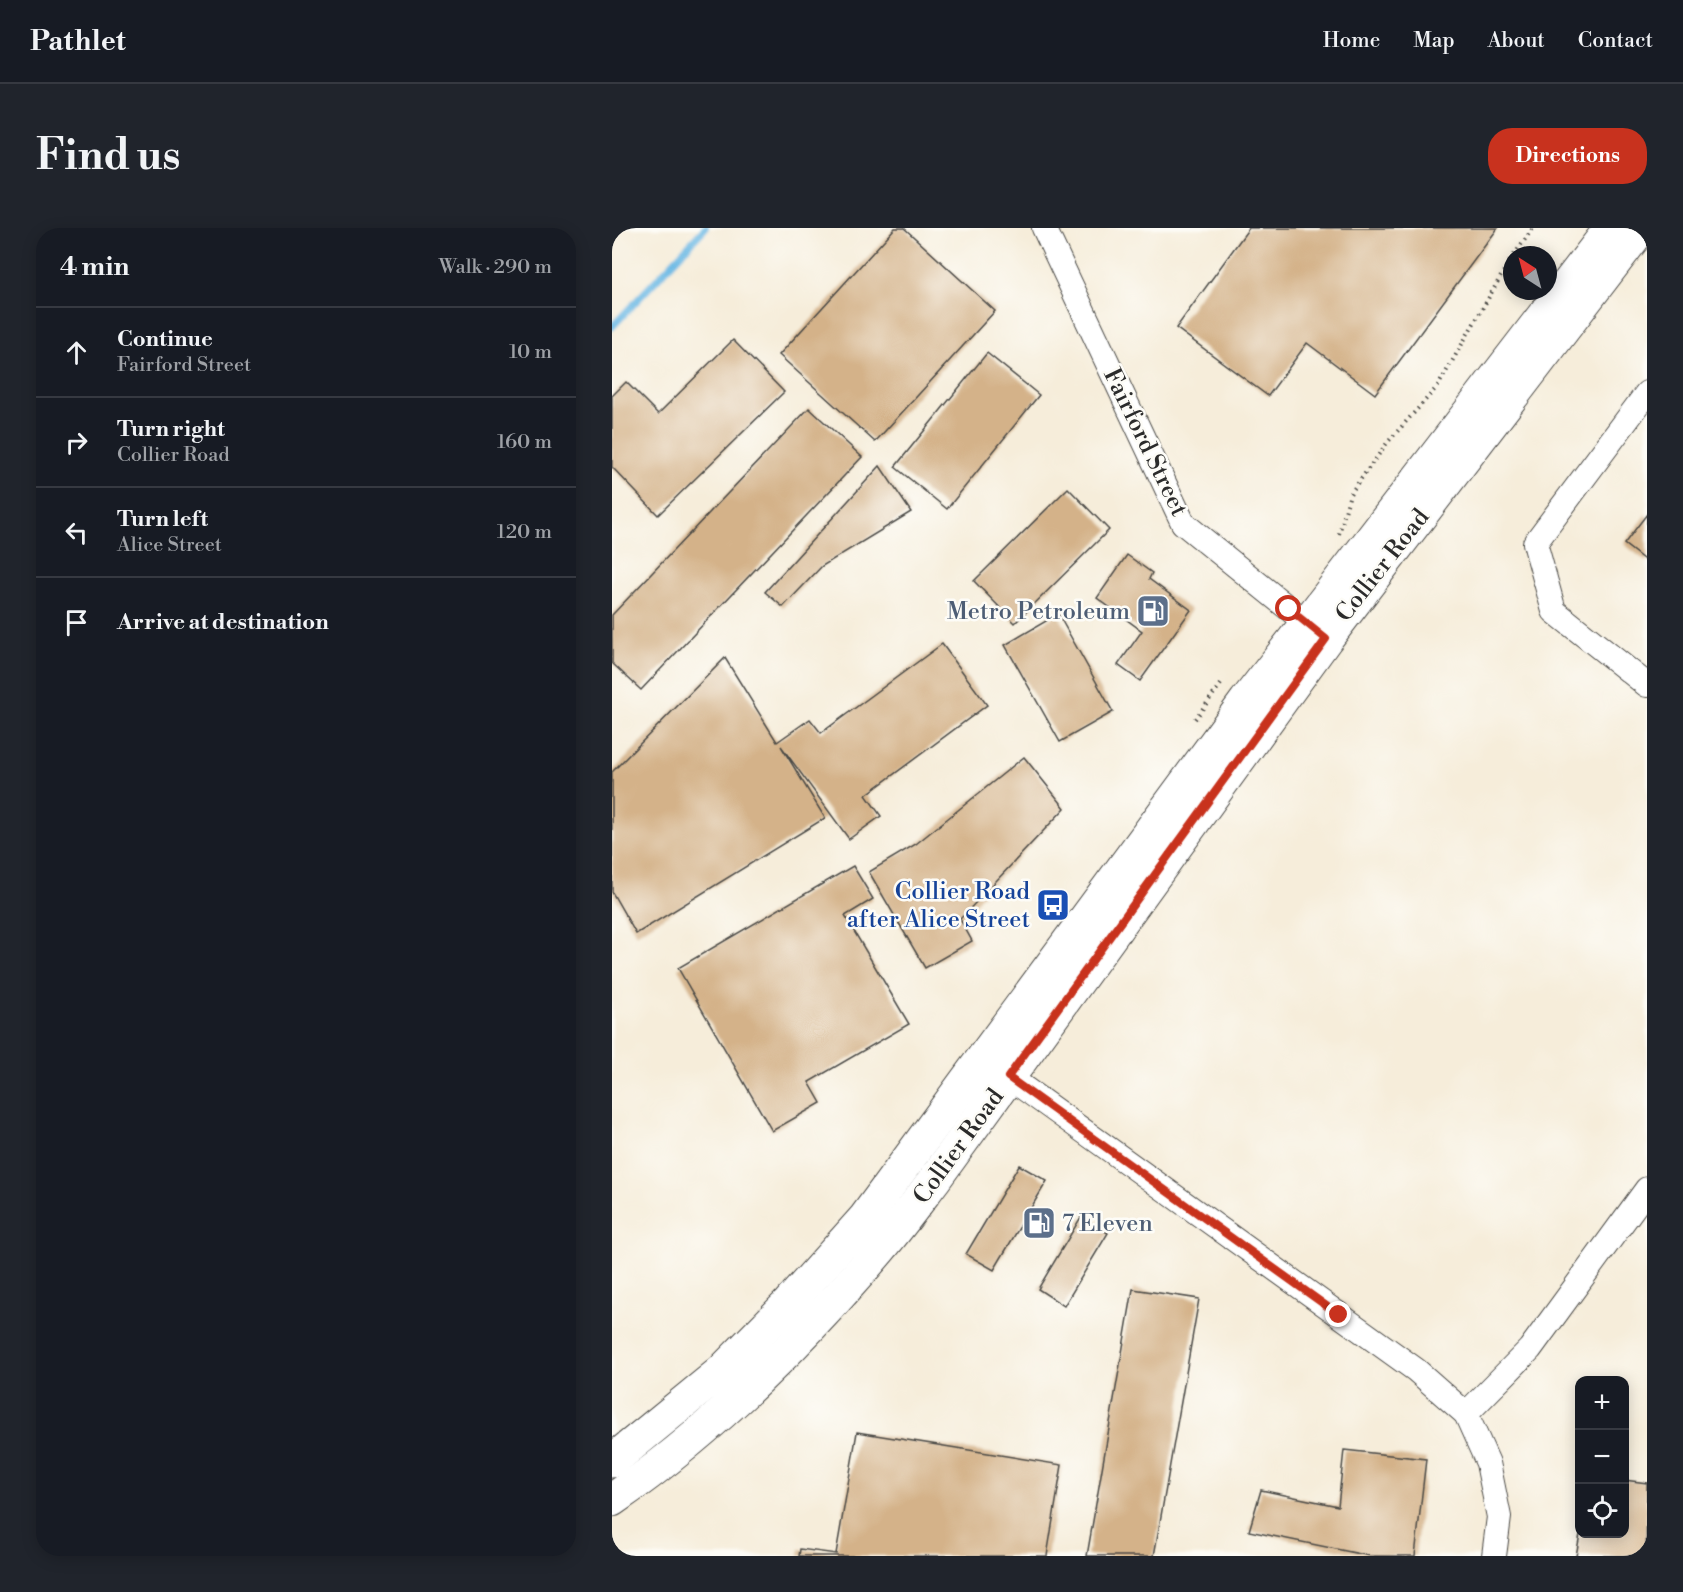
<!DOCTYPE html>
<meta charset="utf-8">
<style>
:root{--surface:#171b24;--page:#20242c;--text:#f1f3f6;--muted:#9ea1a6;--line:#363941;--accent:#c8321e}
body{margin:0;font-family:"Libre Bodoni",serif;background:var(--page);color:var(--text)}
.controls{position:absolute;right:18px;bottom:18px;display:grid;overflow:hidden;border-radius:12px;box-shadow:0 3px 15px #0003}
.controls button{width:54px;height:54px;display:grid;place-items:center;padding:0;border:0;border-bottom:2px solid var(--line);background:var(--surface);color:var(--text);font:30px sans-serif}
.compass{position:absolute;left:891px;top:18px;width:54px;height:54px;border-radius:50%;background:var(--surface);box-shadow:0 3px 15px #0003;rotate:324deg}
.stop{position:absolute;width:18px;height:18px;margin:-14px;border:4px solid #c8321e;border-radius:50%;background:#fff}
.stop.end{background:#c8321e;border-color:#fff;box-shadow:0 2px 6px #0008}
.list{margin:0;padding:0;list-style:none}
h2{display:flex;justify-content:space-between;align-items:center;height:78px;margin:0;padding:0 24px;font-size:26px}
h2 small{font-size:20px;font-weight:400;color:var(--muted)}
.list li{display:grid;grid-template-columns:39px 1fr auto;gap:18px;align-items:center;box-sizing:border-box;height:90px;padding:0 24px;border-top:2px solid var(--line)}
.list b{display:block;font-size:22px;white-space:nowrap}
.list p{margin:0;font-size:20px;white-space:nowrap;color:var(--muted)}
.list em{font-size:20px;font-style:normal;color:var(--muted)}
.icon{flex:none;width:33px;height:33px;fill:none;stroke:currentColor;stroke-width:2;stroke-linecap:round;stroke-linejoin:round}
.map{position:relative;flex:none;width:1035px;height:1328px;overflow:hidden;border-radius:24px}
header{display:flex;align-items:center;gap:36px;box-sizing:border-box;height:84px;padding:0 30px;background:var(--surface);border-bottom:2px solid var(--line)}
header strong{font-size:28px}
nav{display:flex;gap:33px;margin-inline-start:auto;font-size:21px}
.intro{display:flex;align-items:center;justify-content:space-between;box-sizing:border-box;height:144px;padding:0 36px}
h1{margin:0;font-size:42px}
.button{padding:15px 27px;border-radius:24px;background:var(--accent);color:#fff;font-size:21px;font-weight:700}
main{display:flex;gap:36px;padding:0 36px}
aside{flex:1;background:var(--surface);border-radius:24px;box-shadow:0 3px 15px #0003}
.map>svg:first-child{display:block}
</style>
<header>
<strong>Pathlet</strong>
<nav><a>Home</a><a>Map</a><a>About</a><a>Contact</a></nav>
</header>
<div class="intro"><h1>Find us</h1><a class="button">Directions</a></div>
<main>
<aside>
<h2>4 min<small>Walk · 290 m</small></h2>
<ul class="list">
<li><svg class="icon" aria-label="ahead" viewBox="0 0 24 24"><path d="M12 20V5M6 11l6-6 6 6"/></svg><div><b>Continue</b><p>Fairford Street</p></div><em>10 m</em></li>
<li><svg class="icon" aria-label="right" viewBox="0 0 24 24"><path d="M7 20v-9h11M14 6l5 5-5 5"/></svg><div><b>Turn right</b><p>Collier Road</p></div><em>160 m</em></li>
<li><svg class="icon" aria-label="left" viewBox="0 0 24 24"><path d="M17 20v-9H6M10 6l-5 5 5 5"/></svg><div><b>Turn left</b><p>Alice Street</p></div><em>120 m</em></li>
<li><svg class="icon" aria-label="arrive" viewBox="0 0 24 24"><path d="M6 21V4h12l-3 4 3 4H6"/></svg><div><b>Arrive at destination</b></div></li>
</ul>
</aside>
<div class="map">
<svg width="1035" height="1328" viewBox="0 0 1035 1328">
<rect width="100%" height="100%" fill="#fdfcf7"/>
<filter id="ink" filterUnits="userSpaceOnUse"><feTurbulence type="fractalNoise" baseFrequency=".0167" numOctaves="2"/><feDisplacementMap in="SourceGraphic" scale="12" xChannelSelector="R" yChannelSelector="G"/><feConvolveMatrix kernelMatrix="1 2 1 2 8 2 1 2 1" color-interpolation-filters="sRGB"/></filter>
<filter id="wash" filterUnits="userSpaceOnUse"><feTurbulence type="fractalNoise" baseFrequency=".008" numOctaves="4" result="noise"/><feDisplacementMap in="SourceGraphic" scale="24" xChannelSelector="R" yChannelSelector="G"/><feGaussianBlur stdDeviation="1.35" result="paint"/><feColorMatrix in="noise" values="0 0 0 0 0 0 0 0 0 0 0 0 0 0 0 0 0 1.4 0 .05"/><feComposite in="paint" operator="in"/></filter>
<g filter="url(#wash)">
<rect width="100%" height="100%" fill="#f6edda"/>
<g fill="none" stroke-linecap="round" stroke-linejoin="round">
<polyline stroke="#69b8e4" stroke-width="7" points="0,99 93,0"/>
</g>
<g id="blocks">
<g fill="#d4b289">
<polygon points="283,0 292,0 383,83 263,214 167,127"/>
<polygon points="637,0 886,0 763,166 695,115 656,168 564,100"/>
<polygon points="121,112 172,164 46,287 0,239 0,168 14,154 46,186"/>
<polygon points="375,125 427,167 335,281 283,239"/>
<polygon points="197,180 250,229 29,462 0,435 0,387"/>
<polygon points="268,238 299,284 210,338 171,379 153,364"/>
<polygon points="456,260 497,302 403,395 362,353"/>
<polygon points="1035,286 1035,334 1012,316"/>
<polygon points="515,327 540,345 537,351 579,382 528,453 506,437 530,403 485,370"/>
<polygon points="446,386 501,484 448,514 393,417"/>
<polygon points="330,416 375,477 254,567 269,588 237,611 169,518 213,590 24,706 0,664 0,544 113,430 165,514 198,491 209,505"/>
<polygon points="412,529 453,580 348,691 360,713 313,740 257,644 304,616"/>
<polygon points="241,638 261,671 233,688 297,796 197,854 209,875 160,903 66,740"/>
<polygon points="407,937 435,953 382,1042 354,1026"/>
<polygon points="469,989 496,1005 452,1078 426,1061"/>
<polygon points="521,1061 587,1071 542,1328 475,1328"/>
<polygon points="245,1204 450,1237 435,1328 187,1328 188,1321 224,1326"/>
<polygon points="732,1222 814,1231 803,1328 758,1328 637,1303 649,1262 726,1278"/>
<polygon points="1012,1252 1035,1255 1034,1328 964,1328 968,1306 1012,1306"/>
</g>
</g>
</g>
<g filter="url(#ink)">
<use href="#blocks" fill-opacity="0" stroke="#494845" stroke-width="1.5"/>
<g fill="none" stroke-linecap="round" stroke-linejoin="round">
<g stroke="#494845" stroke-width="26">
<g id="minor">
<polyline points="432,0 571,295 707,405"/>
<polyline points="1035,165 923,315 942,383 1035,457"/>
<polyline points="384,840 804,1142 854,1186 876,1235 887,1289 882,1328"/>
<polyline points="854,1186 918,1121 1035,961"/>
</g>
</g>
<g stroke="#494845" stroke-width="35">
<g id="primary">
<polyline points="0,1233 110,1143 177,1075 253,990 634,473 695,395 999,0"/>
<path d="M0,1272c99,-68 185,-154 263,-245 21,-24 40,-50 59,-75l392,-541 315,-411"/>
</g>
</g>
<g stroke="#494845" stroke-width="4" stroke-dasharray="1.5 4.5" stroke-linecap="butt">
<polyline points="902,27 921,0"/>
<polyline points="727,306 738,266 775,215 826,158 900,29"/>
<polyline points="583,491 609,456"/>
</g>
<use href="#minor" stroke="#fff" stroke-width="24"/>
<use href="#primary" stroke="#fff" stroke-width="33"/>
</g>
</g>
<g fill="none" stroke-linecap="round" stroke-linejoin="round" filter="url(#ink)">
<polyline stroke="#c8321e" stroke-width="8" points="677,381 714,411 396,849 727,1087"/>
</g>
<defs>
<g id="fuel-square" transform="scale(1.725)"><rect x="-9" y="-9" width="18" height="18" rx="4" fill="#5c6f8a" stroke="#fdfcf7"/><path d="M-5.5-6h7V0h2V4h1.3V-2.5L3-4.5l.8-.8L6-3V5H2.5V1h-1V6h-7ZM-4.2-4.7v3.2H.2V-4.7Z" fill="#fff"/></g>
<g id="bus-square" transform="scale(1.725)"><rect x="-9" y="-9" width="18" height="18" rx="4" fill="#1a4fb4" stroke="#fdfcf7"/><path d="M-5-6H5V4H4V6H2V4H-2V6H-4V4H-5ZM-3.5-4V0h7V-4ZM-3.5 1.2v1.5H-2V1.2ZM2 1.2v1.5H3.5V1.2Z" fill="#fff"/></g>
</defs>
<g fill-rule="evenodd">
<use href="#fuel-square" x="541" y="383"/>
<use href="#bus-square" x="441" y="677"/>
<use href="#fuel-square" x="427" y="995"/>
</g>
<g text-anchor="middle" stroke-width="5" stroke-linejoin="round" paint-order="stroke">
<g font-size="24" fill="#2b2b2b" stroke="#fdfcf7">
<text transform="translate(534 214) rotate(64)" y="8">Fairford Street</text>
<text transform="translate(770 337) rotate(-52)" y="8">Collier Road</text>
<text transform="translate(346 918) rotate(-54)" y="8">Collier Road</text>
</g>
<g font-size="24" fill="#4e5e75" stroke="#fdfcf7" text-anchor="end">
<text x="518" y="391">Metro Petroleum</text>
<text x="450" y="1003" text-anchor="start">7 Eleven</text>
</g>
<g font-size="24" fill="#164399" stroke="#fdfcf7" text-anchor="end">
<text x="418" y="671">Collier Road<tspan x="418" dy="28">after Alice Street</tspan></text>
</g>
</g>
</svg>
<div class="controls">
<button>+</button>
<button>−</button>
<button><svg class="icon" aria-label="locate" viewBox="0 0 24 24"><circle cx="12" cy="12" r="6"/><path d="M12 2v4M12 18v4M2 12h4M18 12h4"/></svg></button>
</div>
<svg class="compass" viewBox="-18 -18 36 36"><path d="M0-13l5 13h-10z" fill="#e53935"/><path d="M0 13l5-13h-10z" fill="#9ea1a6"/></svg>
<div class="stop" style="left:677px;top:381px"></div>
<div class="stop end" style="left:727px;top:1087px"></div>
</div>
</main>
